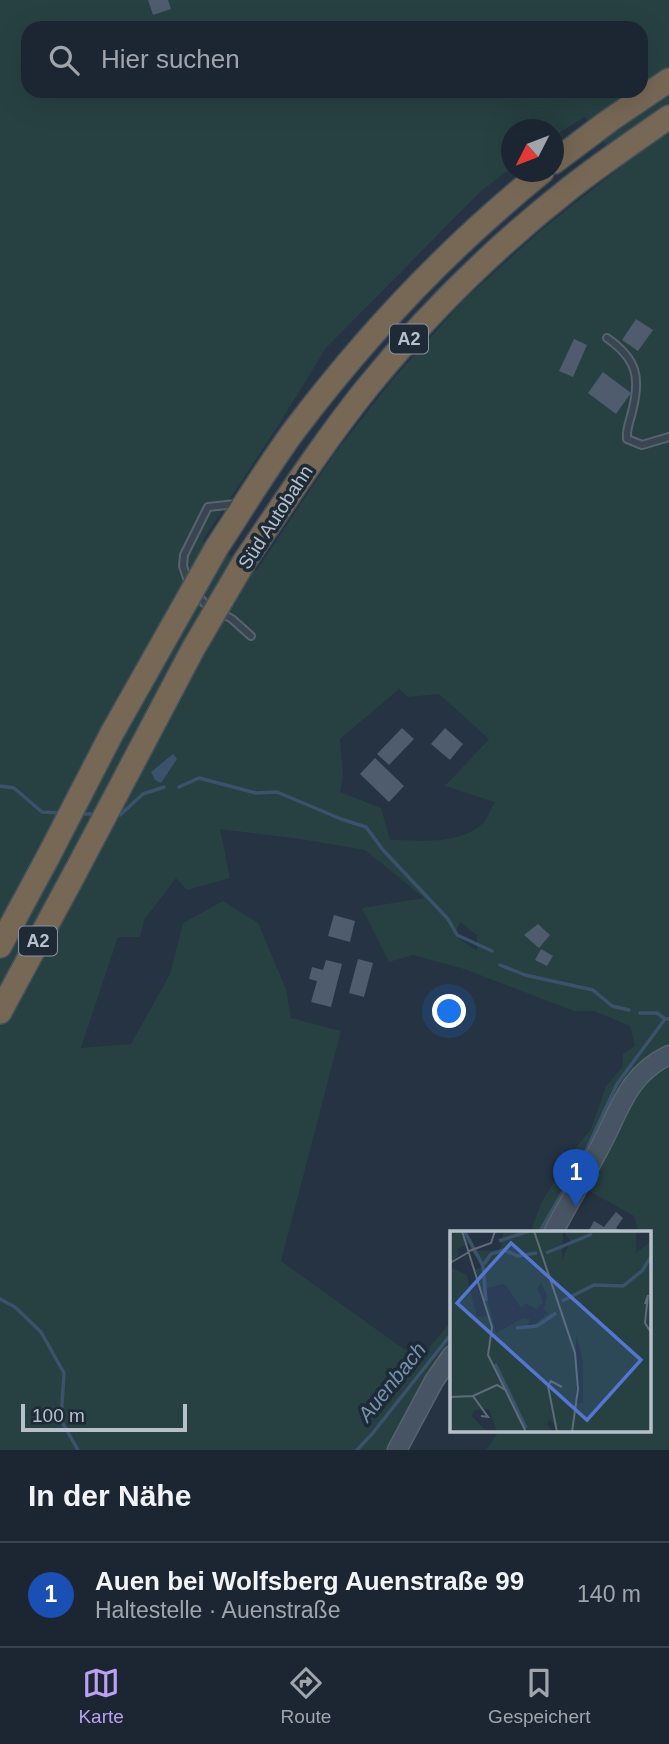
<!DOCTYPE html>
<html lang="de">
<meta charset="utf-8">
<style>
:root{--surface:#1c2632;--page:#252e3a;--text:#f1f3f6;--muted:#a0a5ac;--line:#3a434d;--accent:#bca0f2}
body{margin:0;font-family:Helvetica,sans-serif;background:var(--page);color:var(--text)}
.compass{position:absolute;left:501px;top:119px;width:63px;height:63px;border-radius:50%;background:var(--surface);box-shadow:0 7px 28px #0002;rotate:228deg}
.scale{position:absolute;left:21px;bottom:18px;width:166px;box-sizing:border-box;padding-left:7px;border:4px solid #b6c0cb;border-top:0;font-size:19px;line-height:24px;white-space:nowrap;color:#b6c0cb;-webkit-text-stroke:5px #1e2a36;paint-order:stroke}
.you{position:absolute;left:450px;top:1012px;width:24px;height:24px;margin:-18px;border:5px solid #fff;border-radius:50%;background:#1a73e8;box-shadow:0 0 0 10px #1a73e833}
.badge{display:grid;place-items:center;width:46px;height:46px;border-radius:50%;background:var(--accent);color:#fff;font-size:23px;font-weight:700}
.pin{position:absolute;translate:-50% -58px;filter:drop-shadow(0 2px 4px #0008)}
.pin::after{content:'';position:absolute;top:37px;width:24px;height:21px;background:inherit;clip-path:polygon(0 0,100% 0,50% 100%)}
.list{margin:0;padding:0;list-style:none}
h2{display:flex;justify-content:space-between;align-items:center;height:91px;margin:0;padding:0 28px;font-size:30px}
h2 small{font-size:23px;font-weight:400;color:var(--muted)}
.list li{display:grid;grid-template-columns:46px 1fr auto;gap:21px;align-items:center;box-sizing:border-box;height:105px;padding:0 28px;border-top:2px solid var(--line)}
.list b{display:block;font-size:26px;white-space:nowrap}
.list p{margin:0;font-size:23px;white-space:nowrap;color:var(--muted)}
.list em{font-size:23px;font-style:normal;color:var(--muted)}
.icon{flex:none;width:38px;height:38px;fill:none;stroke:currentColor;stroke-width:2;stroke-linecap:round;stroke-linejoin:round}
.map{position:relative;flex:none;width:669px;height:1450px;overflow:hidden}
.search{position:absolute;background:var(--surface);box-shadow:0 7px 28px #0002;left:21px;right:21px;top:21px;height:77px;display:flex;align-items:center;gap:18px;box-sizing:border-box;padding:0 24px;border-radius:21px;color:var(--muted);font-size:26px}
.sheet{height:196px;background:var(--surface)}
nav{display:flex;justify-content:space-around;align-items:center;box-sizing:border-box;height:98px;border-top:2px solid var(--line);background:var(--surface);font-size:19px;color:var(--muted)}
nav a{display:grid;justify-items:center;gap:4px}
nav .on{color:var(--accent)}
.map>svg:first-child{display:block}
</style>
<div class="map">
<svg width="669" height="1450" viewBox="0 0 669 1450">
<rect width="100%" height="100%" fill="#253342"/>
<path fill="#274142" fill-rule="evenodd" d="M0,0h669v1450h-183l13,-19h151v-198h-11l-5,-17 -59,-33 -29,50h-16l11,-30 33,-53 17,-21 15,-43 17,-20v-12l12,-8 -5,-20 -36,-15h-20l-110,-42 -51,-14 -24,7 -27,-54 62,-10 -59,-48 -71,-12 -74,-9 10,49 -43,12 -11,-12 -32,42 -4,17h-22l-37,111 50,-4 39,-70 13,-51 40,-22 35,22 28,66 5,29 50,13 -60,230 138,99 33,-40v26l-13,16 -44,88h-395zM28,28h613v63h-613zM585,117l37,49 -83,66 -76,69 -70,78 -58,74 -78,117 -55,-29 74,-112 50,-81 154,-156 31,-24 1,-38h42v6zM399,689l9,8 31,-3 50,45 -44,47 50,16c-4,6 -7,15 -11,20 -24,24 -64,18 -94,18l-9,-32 -41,-16 3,-17 -3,-36zM460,922l17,13v16l-23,-16z"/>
<polygon fill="#3a526b" points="173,754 177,759 161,783 155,780 151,772"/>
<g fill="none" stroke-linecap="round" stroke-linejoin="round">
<g stroke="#3a526b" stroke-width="3.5">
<polyline points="0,786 14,788 42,812 62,813"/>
<polyline points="179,787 199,778 256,793 277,792 341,819 366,827 383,850 448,919 457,935 492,951"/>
<polyline points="80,814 97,814"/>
<polyline points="115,815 120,815 143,794 164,787"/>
<polyline points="500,965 525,975 593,990 612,1006 629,1010"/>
<polyline points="640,1013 657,1013 665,1019"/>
<polyline points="539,1233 586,1151 617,1084 665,1019 669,1019"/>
<polyline points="0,1299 15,1307 41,1332 64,1373 61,1420 78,1450"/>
<polyline points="357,1450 372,1434 452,1333"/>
</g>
</g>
<g fill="#4e5c6d">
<polygon points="148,0 168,0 171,9 153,15"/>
<polygon points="636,319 653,330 638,351 622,340"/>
<polygon points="574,339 587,345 573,377 559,371"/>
<polygon points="603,372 631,393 616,414 588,393"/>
<polygon points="402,728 414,739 389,765 377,754"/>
<polygon points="445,728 463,744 450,760 431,744"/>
<polygon points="375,758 404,786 389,802 360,774"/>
<polygon points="334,915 355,921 350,942 328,936"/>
<polygon points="538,924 550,935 539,948 524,935"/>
<polygon points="541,949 553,956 547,966 535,960"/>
<polygon points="358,959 373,963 364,997 349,993"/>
<polygon points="326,960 342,964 331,1007 311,1002 317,981 309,979 312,967 323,970"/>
<polygon points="616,1212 623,1218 616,1228 624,1233 588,1232 594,1221 604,1227"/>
</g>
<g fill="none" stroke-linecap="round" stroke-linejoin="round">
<g stroke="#57636e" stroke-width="10">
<g id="lane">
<path d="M607,338c30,21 34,39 25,74 -2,9 -6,17 -5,27l15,6 27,-8"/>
<polyline points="189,584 183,566 184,555 208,507 236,504"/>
<polyline points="196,592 204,603 232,619 251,636"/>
</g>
</g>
<g stroke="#57636e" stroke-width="21">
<g id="secondary">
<path d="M553,1233c15,-29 32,-57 47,-86 20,-37 27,-72 69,-92"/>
<polyline points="397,1450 434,1381 452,1355"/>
</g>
</g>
<g stroke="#44505b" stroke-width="26">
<g id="highway">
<polyline points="554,162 610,120 669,80"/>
<path d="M217,547c25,-38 49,-78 76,-115 73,-97 155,-184 249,-260"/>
<path d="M244,562c40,-59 78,-118 122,-173 60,-74 129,-142 204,-201 32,-25 66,-48 99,-71"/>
<polyline points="0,946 48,857"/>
<polyline points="0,1012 76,871"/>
</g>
</g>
<use href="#lane" stroke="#394551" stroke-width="6"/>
<use href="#secondary" stroke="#475464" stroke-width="18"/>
<use href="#highway" stroke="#776856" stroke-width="23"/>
<g stroke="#44505b" stroke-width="26" stroke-linecap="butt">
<g id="highway-bridge">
<polyline points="48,857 112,733 217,547"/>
<polyline points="76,871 193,649 244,562"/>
</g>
</g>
<use href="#highway-bridge" stroke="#776856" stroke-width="23"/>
</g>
<g text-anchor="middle" stroke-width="7" stroke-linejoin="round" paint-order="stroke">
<g fill="#1e2a36" stroke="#88939e" stroke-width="2">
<rect x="390" y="324.5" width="38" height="29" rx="5"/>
<rect x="19" y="926.5" width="38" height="29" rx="5"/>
</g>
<g font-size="18" font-weight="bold" fill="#b6c0cb">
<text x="409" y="345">A2</text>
<text x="38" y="947">A2</text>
</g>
<g font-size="19" fill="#b6c0cb" stroke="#1e2a36">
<text transform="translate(275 517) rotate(-57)" y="7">Süd Autobahn</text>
</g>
<g font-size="21" font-style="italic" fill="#7592af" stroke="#1e2a36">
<text transform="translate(392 1382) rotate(-51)" y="7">Auenbach</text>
</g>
</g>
<g transform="translate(450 1231)">
<rect width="201" height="201" fill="#253342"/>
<path d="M0,0h14l6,12 -13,6 2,6 -9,9zM54,0h59l-1,29 8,-19 -6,-10h72v22l15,-12v191h-93l-8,-13 -3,5 6,8h-56l-8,-23 -15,1 -2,6 15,16h-37v-165l17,8 10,42 11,-1 -13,-46 8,-4 -12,-15 29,-1zM91,52l6,12 -3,15 4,3 -13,11 -8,2 3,-7 -7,-1 -27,15 -11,-45 20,-4 16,24 5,-4 11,5 6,-7 -6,-14zM126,104l7,26v42h-7z" fill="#274142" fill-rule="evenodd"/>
<path fill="none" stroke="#3a526b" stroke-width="3.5" d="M15,1l18,34 3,35M49,10l30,-10M96,22l46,-19M34,33l7,-10 13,-4 14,6 19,-3M112,70l32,-16 29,1 19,-15 10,-16M66,97l21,-2 19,-13M45,133l31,64"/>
<path fill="none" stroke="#5f6b79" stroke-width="2" d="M12,0l30,96 -4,28 38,77M84,0l41,122 3,36 -6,43M19,20l22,-8 4,-12M0,32l19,-11M195,73l3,-9 -3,28 7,11M23,165l15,21 -7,-1M0,166l23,-1 24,-11 10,6M107,201l-9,-46 3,-5 11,6"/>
<path fill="#5376d3" fill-opacity="0.15" stroke="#5376d3" stroke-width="3.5" d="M61,12l130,117 -54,60 -130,-117z"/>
<rect width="201" height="201" fill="none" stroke="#b6c0cb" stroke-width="3.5"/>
</g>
</svg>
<svg class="compass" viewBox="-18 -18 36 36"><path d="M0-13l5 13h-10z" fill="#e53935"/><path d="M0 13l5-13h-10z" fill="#a0a5ac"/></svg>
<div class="scale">100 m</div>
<div class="you"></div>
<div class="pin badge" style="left:576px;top:1207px;background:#1a4fb4">1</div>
<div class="search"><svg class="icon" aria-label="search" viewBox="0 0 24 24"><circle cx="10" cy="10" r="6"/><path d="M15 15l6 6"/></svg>Hier suchen</div>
</div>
<section class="sheet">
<h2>In der Nähe<small></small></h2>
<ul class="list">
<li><span class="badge" style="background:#1a4fb4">1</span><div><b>Auen bei Wolfsberg Auenstraße 99</b><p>Haltestelle · Auenstraße</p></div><em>140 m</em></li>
</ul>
</section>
<nav>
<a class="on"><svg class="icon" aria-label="map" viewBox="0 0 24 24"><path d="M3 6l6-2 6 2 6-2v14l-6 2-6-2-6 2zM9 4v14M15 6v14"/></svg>Karte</a>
<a><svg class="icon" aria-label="directions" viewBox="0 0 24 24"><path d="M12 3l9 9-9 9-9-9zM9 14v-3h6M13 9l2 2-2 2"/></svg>Route</a>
<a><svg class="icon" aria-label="saved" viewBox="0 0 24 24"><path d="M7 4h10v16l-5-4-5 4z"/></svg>Gespeichert</a>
</nav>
